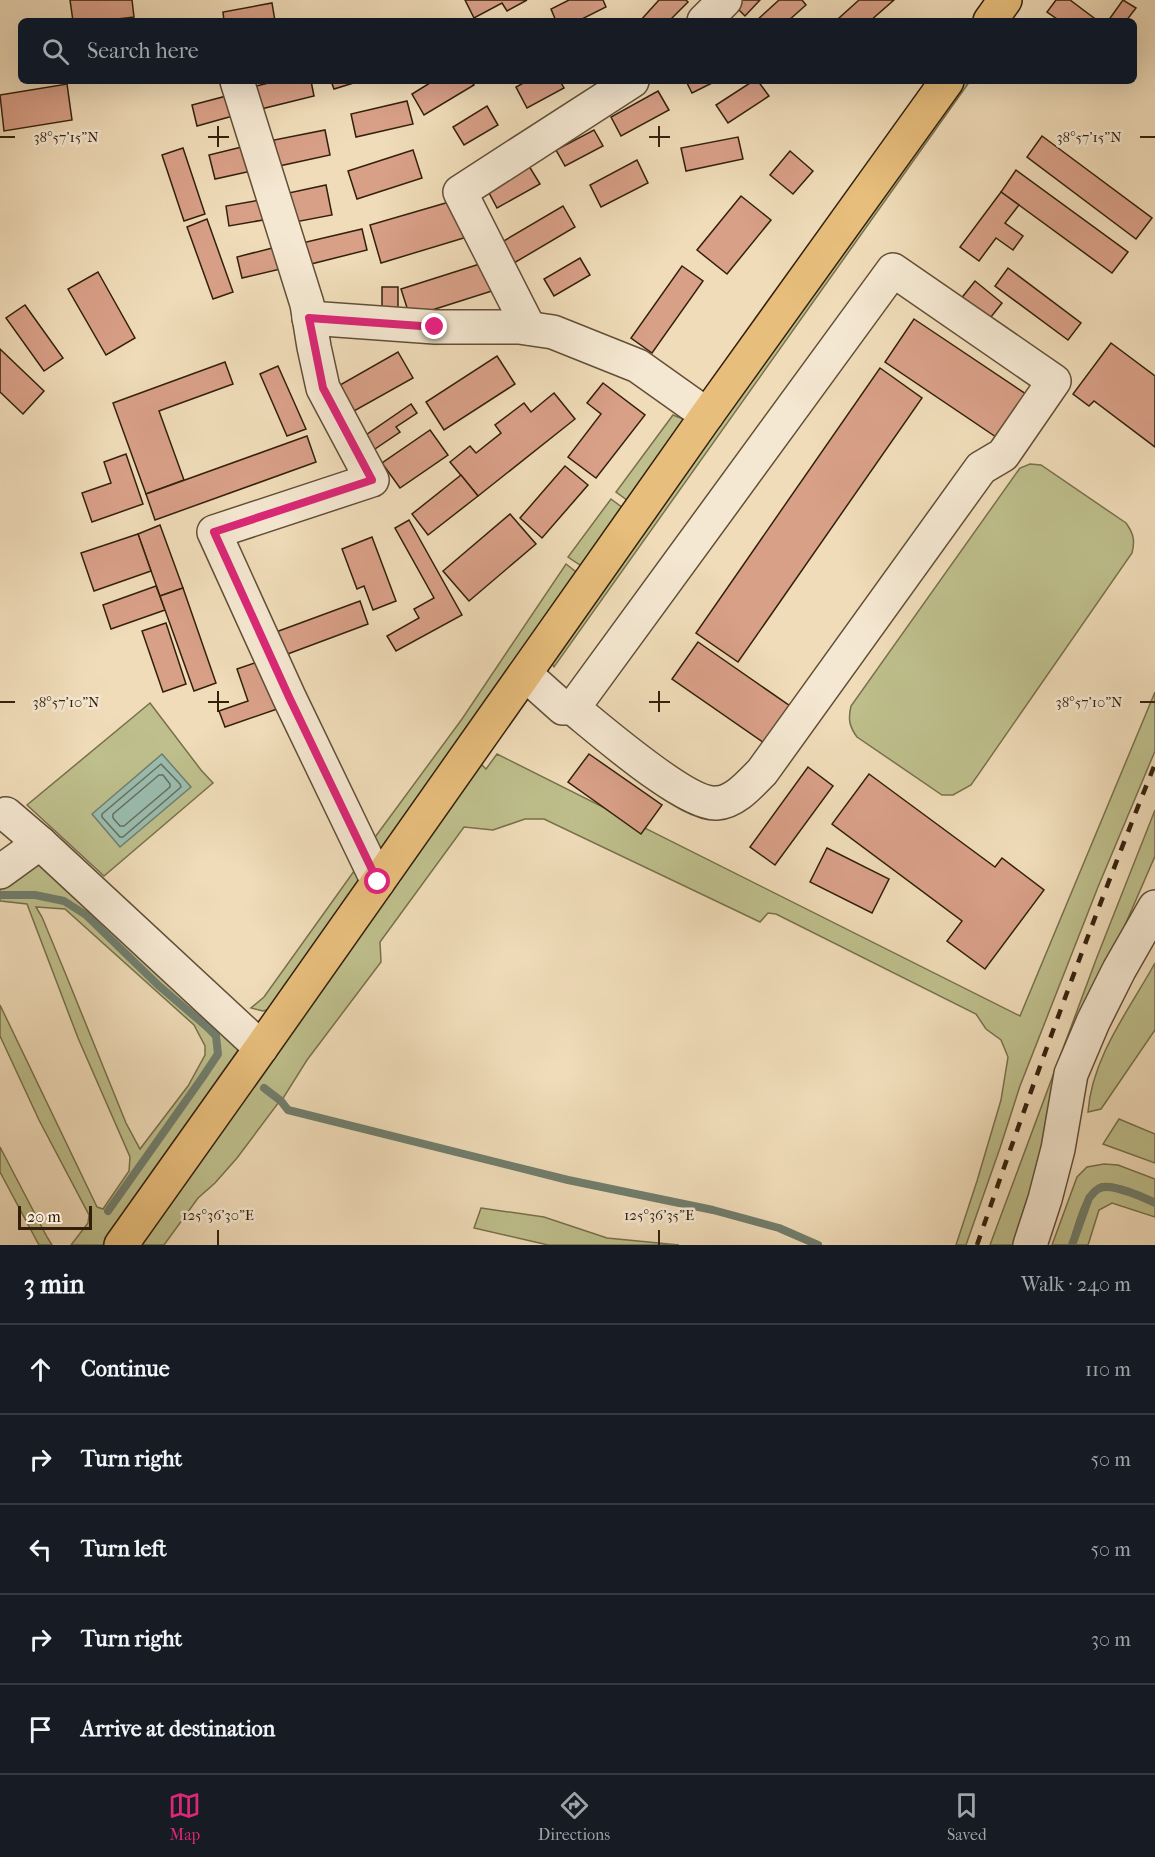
<!DOCTYPE html>
<meta charset="utf-8">
<style>
:root{--surface:#171b24;--page:#242831;--text:#f1f3f6;--muted:#9ea1a6;--line:#363941;--accent:#db2777}
body{margin:0;font-family:"IM FELL French Canon",serif;background:var(--page);color:var(--text)}
.scale{position:absolute;left:18px;bottom:15px;width:74px;box-sizing:border-box;padding-left:6px;border:3px solid #33200c;border-top:0;font-size:16px;line-height:21px;white-space:nowrap;color:#33200c;-webkit-text-stroke:4px #f5e8d2;paint-order:stroke}
.stop{position:absolute;width:18px;height:18px;margin:-14px;border:4px solid #db2777;border-radius:50%;background:#fff}
.stop.end{background:#db2777;border-color:#fff;box-shadow:0 2px 6px #0008}
.list{margin:0;padding:0;list-style:none}
h2{display:flex;justify-content:space-between;align-items:center;height:78px;margin:0;padding:0 24px;font-size:26px}
h2 small{font-size:20px;font-weight:400;color:var(--muted)}
.list li{display:grid;grid-template-columns:39px 1fr auto;gap:18px;align-items:center;box-sizing:border-box;height:90px;padding:0 24px;border-top:2px solid var(--line)}
.list b{display:block;font-size:22px;white-space:nowrap}
.list em{font-size:20px;font-style:normal;color:var(--muted)}
.icon{flex:none;width:33px;height:33px;fill:none;stroke:currentColor;stroke-width:2;stroke-linecap:round;stroke-linejoin:round}
.map{position:relative;flex:none;width:1155px;height:1245px;overflow:hidden}
.search{position:absolute;background:var(--surface);box-shadow:0 6px 24px #0002;left:18px;right:18px;top:18px;height:66px;display:flex;align-items:center;gap:15px;box-sizing:border-box;padding:0 21px;border-radius:9px;color:var(--muted);font-size:22px}
.sheet{height:528px;background:var(--surface)}
nav{display:flex;justify-content:space-around;align-items:center;box-sizing:border-box;height:84px;border-top:2px solid var(--line);background:var(--surface);font-size:16px;color:var(--muted)}
nav a{display:grid;justify-items:center;gap:3px}
nav .on{color:var(--accent)}
.map>svg:first-child{display:block}
</style>
<div class="map">
<svg width="1155" height="1245" viewBox="0 0 1155 1245">
<rect width="100%" height="100%" fill="#f0dcb9"/>
<filter id="stains"><feTurbulence type="fractalNoise" baseFrequency=".00333" numOctaves="4"/><feColorMatrix values="0 0 0 0 .2 0 0 0 0 .09 0 0 0 0 .02 0 0 0 .5 -.17"/></filter>
<radialGradient id="worn" r=".72"><stop offset=".6" stop-color="#630" stop-opacity="0"/><stop offset="1" stop-color="#630" stop-opacity=".3"/></radialGradient>
<g fill="#bebf8c" stroke="#78704c" stroke-width="1.5" fill-rule="evenodd">
<polygon points="960,81 970,81 554,667 551,662"/>
<polygon points="673,415 688,421 631,503 616,492"/>
<path d="M1030,464l11,1 85,58c8,11 9,18 6,30l-161,232 -18,10h-11l-85,-58c-8,-11 -9,-18 -6,-31l169,-238z"/>
<polygon points="611,499 627,511 583,567 568,557"/>
<polygon points="566,564 580,575 384,857 370,844 462,719"/>
<polygon points="1155,692 1155,751 1098,887 1020,1086 1000,1148 966,1245 956,1245 977,1181 1001,1100 1008,1057 1001,1040 986,1029 976,1014 776,914 768,913 760,922 544,819 525,819 493,830 464,827 380,942 381,962 307,1060 282,1100 265,1086 263,1089 279,1102 237,1158 215,1183 198,1198 164,1245 136,1245 480,763 486,769 497,754 1020,1016"/>
<polygon points="150,703 201,770 213,783 104,876 27,805"/>
<polygon points="1155,810 1155,856 1109,962 1036,1174 1018,1245 990,1245 1097,957"/>
<path d="M36,857l184,161 21,35 -135,192h-35l17,-22 1,-8 -50,-95 -39,-84v-31l97,202 6,2 26,-38 1,-14 -52,-119 -51,-134 -27,-3v-4h35l28,6 21,13 130,120 2,17 -15,25 -93,132 2,2 94,-133 15,-26 -3,-17 -9,-11 -48,-41 -73,-70 -22,-14 -29,-5 -35,-2v-13zM36,907l29,2 129,116 11,21v9l-17,31 -48,63 -14,-26 -60,-148 -24,-58z"/>
<polygon points="357,867 364,881 274,1008 263,1011 251,1008 264,997"/>
<path d="M1155,963v67l-54,79 -13,3c4,-55 41,-102 67,-149z"/>
<polygon points="1119,1119 1155,1134 1155,1163 1103,1144"/>
<polygon points="0,1147 47,1237 52,1245 39,1245 0,1172"/>
<path d="M1104,1164l14,1 37,14v20c-13,-5 -41,-18 -54,-15 -18,5 -26,45 -32,61h-17l25,-68 10,-10z"/>
<path d="M1108,1189l27,8 20,8v12l-43,-14 -13,7 -11,35h-13l16,-45c5,-7 9,-10 17,-11z"/>
<polygon points="481,1208 544,1217 607,1238 679,1245 548,1245 474,1228"/>
</g>
<polygon fill="#9abcae" stroke="#717e6d" stroke-width="1.5" points="162,754 191,787 120,847 92,814"/>
<g fill="none" stroke-linecap="round" stroke-linejoin="round">
<g stroke="#666e5d" stroke-width="1.5">
<polygon points="161,764 180,784 181,787 123,837 120,837 102,817 102,814"/>
<polygon points="159,775 163,775 170,784 170,787 124,826 120,826 113,818 113,814"/>
</g>
<g stroke="#717e6d" stroke-width="8">
<polyline points="0,895 35,895 64,901 86,915 158,985 206,1026 216,1036 218,1054 202,1078 108,1211"/>
<polyline points="264,1088 281,1101 288,1110 568,1180 713,1210 779,1228 818,1245"/>
<path d="M1072,1245l17,-47c3,-3 6,-8 11,-10 12,-5 43,9 55,15"/>
</g>
</g>
<g fill="#d9a088" stroke="#33200c" stroke-width="1.5">
<polygon points="70,0 132,0 134,17 101,21 73,21"/>
<polygon points="465,0 527,0 507,11 502,3 474,18"/>
<polygon points="569,0 603,0 606,7 578,21 556,21 551,9"/>
<polygon points="659,0 686,0 688,2 669,21 640,21"/>
<polygon points="735,0 760,0 745,16 732,3"/>
<polygon points="779,0 802,0 806,5 788,21 756,21"/>
<polygon points="859,0 894,0 870,21 839,21 838,19"/>
<polygon points="1056,0 1070,0 1098,21 1060,21 1047,12"/>
<polygon points="1123,0 1136,8 1126,21 1108,21"/>
<polygon points="272,3 275,21 224,21 223,12"/>
<polygon points="277,81 311,81 314,96 261,109 256,86"/>
<polygon points="331,81 360,81 334,89"/>
<polygon points="433,81 471,81 474,85 424,115 412,94"/>
<polygon points="527,81 560,81 564,88 527,108 516,87"/>
<polygon points="686,81 716,81 692,93"/>
<polygon points="753,81 758,81 769,96 728,123 716,105"/>
<polygon points="67,84 72,120 4,131 0,95"/>
<polygon points="658,91 669,110 621,136 611,117"/>
<polygon points="234,94 240,114 197,126 192,105"/>
<polygon points="407,101 413,124 356,137 351,114"/>
<polygon points="487,106 498,125 464,145 453,127"/>
<polygon points="325,130 330,155 279,166 274,140"/>
<polygon points="594,130 603,146 565,166 556,150"/>
<polygon points="1042,136 1152,218 1136,239 1027,157"/>
<polygon points="738,137 743,159 686,171 681,148"/>
<polygon points="250,145 256,170 215,179 209,155"/>
<polygon points="183,148 205,214 184,221 162,155"/>
<polygon points="413,150 422,178 357,199 348,171"/>
<polygon points="790,151 813,171 793,194 770,175"/>
<polygon points="637,160 648,183 601,207 590,185"/>
<polygon points="529,166 540,184 497,208 487,189"/>
<polygon points="1016,170 1128,252 1112,273 1001,192"/>
<polygon points="326,185 332,215 290,223 284,194"/>
<polygon points="1001,192 1019,205 1005,223 1023,236 1013,250 996,238 979,261 960,247"/>
<polygon points="741,196 771,220 727,274 697,250"/>
<polygon points="266,199 269,219 229,226 226,206"/>
<polygon points="456,200 467,237 381,263 370,225"/>
<polygon points="563,206 575,227 514,263 502,242"/>
<polygon points="207,219 233,292 213,299 187,227"/>
<polygon points="362,229 367,250 307,265 302,243"/>
<polygon points="284,245 289,267 242,278 237,257"/>
<polygon points="580,258 590,275 554,296 544,279"/>
<polygon points="486,262 495,290 410,317 401,289"/>
<polygon points="682,266 703,281 652,353 631,338"/>
<polygon points="1008,268 1081,323 1068,340 995,286"/>
<polygon points="98,272 135,338 106,355 68,289"/>
<polygon points="975,281 1002,303 987,322 960,300"/>
<rect x="382" y="287" width="16" height="29"/>
<polygon points="25,305 63,358 44,371 6,318"/>
<polygon points="914,319 1032,398 1002,441 885,362"/>
<polygon points="1111,343 1155,376 1155,447 1094,401 1089,406 1073,394"/>
<polygon points="0,349 44,391 23,414 0,392"/>
<polygon points="398,352 413,378 354,411 340,385"/>
<polygon points="497,356 515,384 444,430 426,402"/>
<polygon points="225,362 233,384 159,411 184,480 146,494 113,403"/>
<polygon points="278,366 306,429 287,436 260,374"/>
<polygon points="880,368 922,398 738,662 696,633"/>
<polygon points="603,383 645,415 596,478 568,457 601,414 587,403"/>
<polygon points="554,393 575,419 478,496 450,462 470,446 476,453 501,433 495,425 524,403 531,412"/>
<polygon points="411,404 417,413 396,427 400,432 372,451 363,437"/>
<polygon points="430,430 448,455 400,488 382,463"/>
<polygon points="307,436 316,462 155,520 146,494"/>
<polygon points="126,454 143,504 92,522 82,493 111,483 104,462"/>
<polygon points="565,466 588,485 542,538 520,518"/>
<polygon points="461,475 478,496 428,535 412,514"/>
<polygon points="510,514 536,544 469,601 443,571"/>
<polygon points="409,520 462,615 396,651 387,636 419,618 414,609 434,598 395,528"/>
<polygon points="160,525 183,588 160,596 138,534"/>
<polygon points="138,534 151,571 94,591 81,553"/>
<polygon points="372,537 396,601 373,610 364,586 357,589 342,549"/>
<polygon points="156,586 165,610 111,629 103,605"/>
<polygon points="183,588 216,683 194,691 160,596"/>
<polygon points="360,601 368,624 285,655 276,632"/>
<polygon points="166,623 186,684 163,692 142,631"/>
<polygon points="698,642 793,708 767,745 672,679"/>
<polygon points="263,660 280,708 225,727 219,711 248,701 237,669"/>
<polygon points="589,754 662,805 641,834 568,782"/>
<polygon points="808,767 833,786 775,865 750,847"/>
<polygon points="869,774 995,867 1002,858 1044,890 985,969 947,941 962,921 832,824"/>
<polygon points="827,848 889,879 872,913 810,882"/>
</g>
<g fill="none" stroke-linecap="round" stroke-linejoin="round">
<g stroke="#624f37" stroke-width="36">
<g id="minor">
<polyline points="704,21 725,0"/>
<polyline points="237,81 307,304 314,347 323,388 372,480 214,532 289,697 378,882"/>
<polyline points="309,318 435,327 519,327 553,332 638,366 707,415"/>
<polyline points="529,328 460,192 632,81"/>
<path d="M525,674l38,34h10c26,21 114,98 144,95 18,-1 33,-19 45,-31l219,-304 22,-13 51,-74 -161,-111 -320,438"/>
<polyline points="6,814 40,843 261,1048"/>
<polyline points="0,872 40,843"/>
<polyline points="1030,1245 1045,1199 1058,1149 1071,1074 1093,1022 1119,970 1155,907"/>
</g>
</g>
<g stroke="#33200c" stroke-width="36">
<g id="major">
<polyline points="990,21 1005,0"/>
<polyline points="121,1245 261,1048 707,415 947,81"/>
</g>
</g>
<use href="#minor" stroke="#f5e8d2" stroke-width="33"/>
<use href="#major" stroke="#e8be7c" stroke-width="33"/>
<path stroke="#33200c" stroke-width="4.5" stroke-dasharray="10 10" stroke-linecap="butt" d="M977,1245c56,-162 114,-322 178,-481"/>
</g>
<g fill="none" stroke-linecap="round" stroke-linejoin="round">
<polyline stroke="#db2777" stroke-width="8" points="378,882 289,697 214,532 372,480 323,388 309,318 435,327"/>
</g>
<path fill="none" stroke="#33200c" stroke-width="2" d="M218,126v21M659,126v21M0,137h15M208,137h21M649,137h21M1140,137h15M218,691v21M659,691v21M0,702h15M208,702h21M649,702h21M1140,702h15M218,1230v15M659,1230v15"/>
<g font-size="15" text-anchor="middle" fill="#33200c" stroke="#f5e8d2" stroke-width="5" stroke-linejoin="round" paint-order="stroke">
<text x="66" y="142">38°57'15"N</text>
<text x="1089" y="142">38°57'15"N</text>
<text x="66" y="707">38°57'10"N</text>
<text x="1089" y="707">38°57'10"N</text>
<text x="218" y="1220">125°36'30"E</text>
<text x="659" y="1220">125°36'35"E</text>
</g>
<rect width="100%" height="100%" filter="url(#stains)"/>
<rect width="100%" height="100%" fill="url(#worn)"/>
</svg>
<div class="scale">20 m</div>
<div class="stop" style="left:378px;top:882px"></div>
<div class="stop end" style="left:435px;top:327px"></div>
<div class="search"><svg class="icon" aria-label="search" viewBox="0 0 24 24"><circle cx="10" cy="10" r="6"/><path d="M15 15l6 6"/></svg>Search here</div>
</div>
<section class="sheet">
<h2>3 min<small>Walk · 240 m</small></h2>
<ul class="list">
<li><svg class="icon" aria-label="ahead" viewBox="0 0 24 24"><path d="M12 20V5M6 11l6-6 6 6"/></svg><div><b>Continue</b></div><em>110 m</em></li>
<li><svg class="icon" aria-label="right" viewBox="0 0 24 24"><path d="M7 20v-9h11M14 6l5 5-5 5"/></svg><div><b>Turn right</b></div><em>50 m</em></li>
<li><svg class="icon" aria-label="left" viewBox="0 0 24 24"><path d="M17 20v-9H6M10 6l-5 5 5 5"/></svg><div><b>Turn left</b></div><em>50 m</em></li>
<li><svg class="icon" aria-label="right" viewBox="0 0 24 24"><path d="M7 20v-9h11M14 6l5 5-5 5"/></svg><div><b>Turn right</b></div><em>30 m</em></li>
<li><svg class="icon" aria-label="arrive" viewBox="0 0 24 24"><path d="M6 21V4h12l-3 4 3 4H6"/></svg><div><b>Arrive at destination</b></div></li>
</ul>
</section>
<nav>
<a class="on"><svg class="icon" aria-label="map" viewBox="0 0 24 24"><path d="M3 6l6-2 6 2 6-2v14l-6 2-6-2-6 2zM9 4v14M15 6v14"/></svg>Map</a>
<a><svg class="icon" aria-label="directions" viewBox="0 0 24 24"><path d="M12 3l9 9-9 9-9-9zM9 14v-3h6M13 9l2 2-2 2"/></svg>Directions</a>
<a><svg class="icon" aria-label="saved" viewBox="0 0 24 24"><path d="M7 4h10v16l-5-4-5 4z"/></svg>Saved</a>
</nav>
